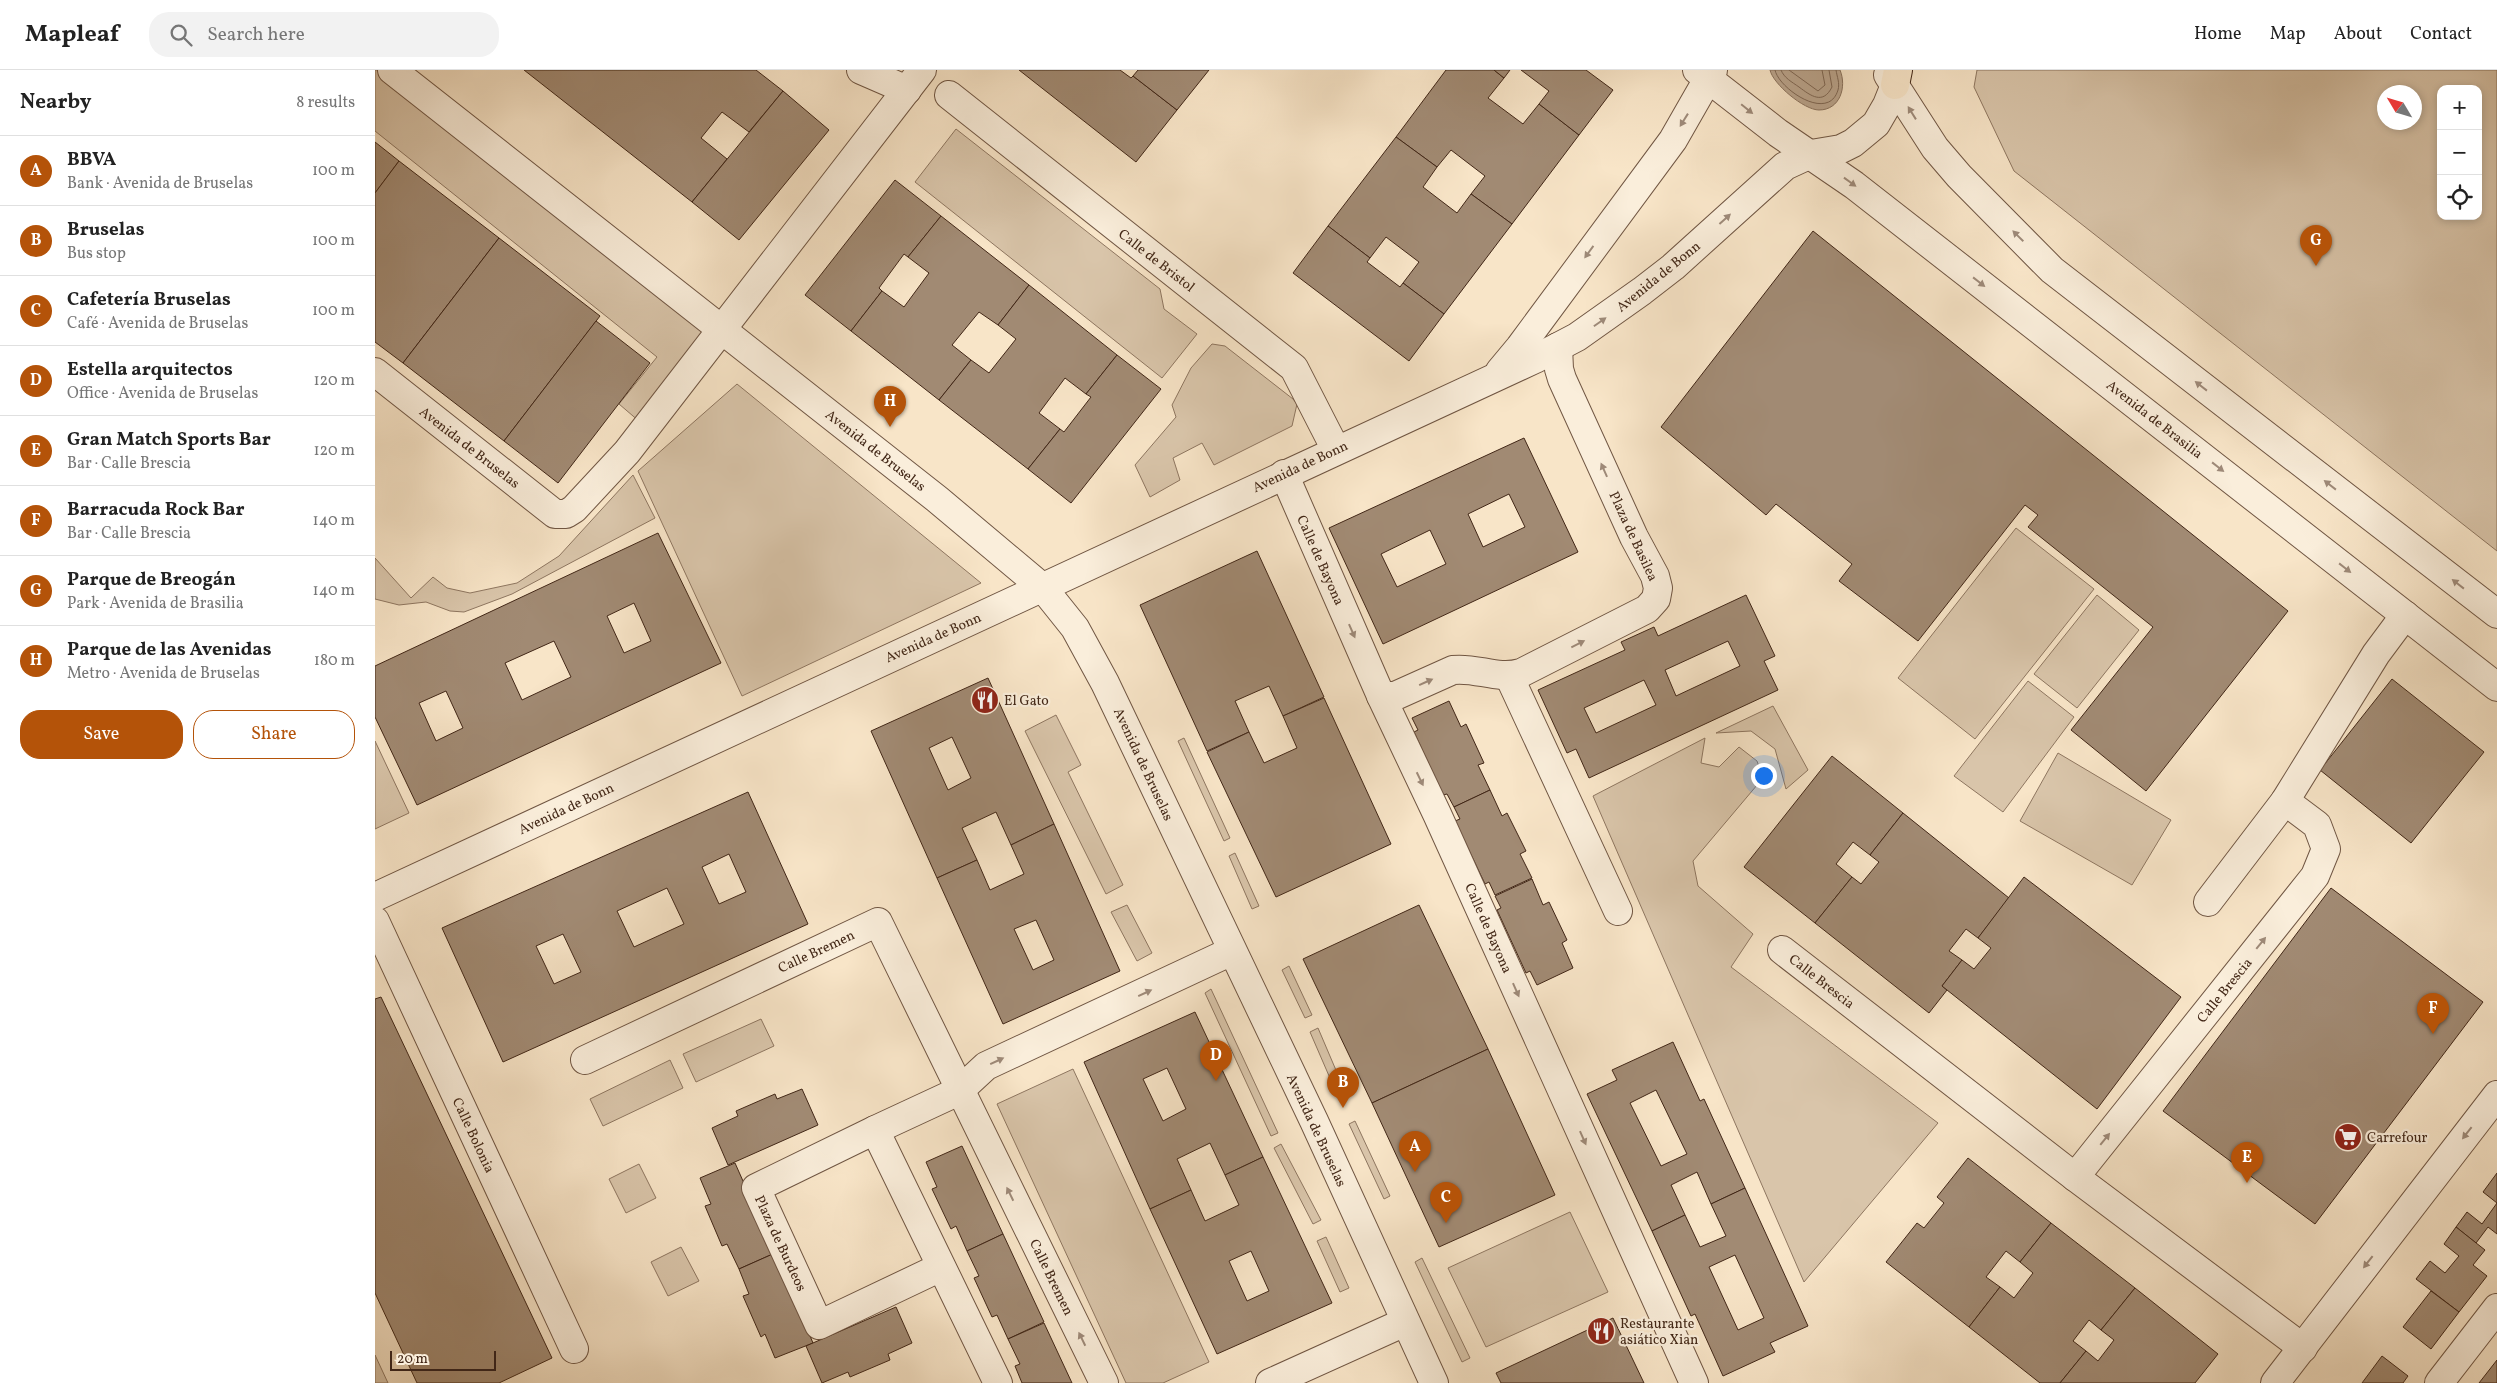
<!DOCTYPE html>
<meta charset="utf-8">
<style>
:root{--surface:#fff;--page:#f2f2f2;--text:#222;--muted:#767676;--line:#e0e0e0;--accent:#b45309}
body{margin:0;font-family:Vollkorn,serif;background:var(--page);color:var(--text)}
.controls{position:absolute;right:15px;top:15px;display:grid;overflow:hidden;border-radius:10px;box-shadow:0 2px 8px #0003}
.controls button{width:45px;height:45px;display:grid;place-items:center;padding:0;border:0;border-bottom:1px solid var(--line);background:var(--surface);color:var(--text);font:25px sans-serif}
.compass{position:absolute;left:2002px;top:15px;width:45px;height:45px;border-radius:50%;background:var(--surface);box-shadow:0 2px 8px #0003;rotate:308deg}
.scale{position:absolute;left:15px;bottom:12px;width:106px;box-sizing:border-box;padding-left:5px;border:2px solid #422717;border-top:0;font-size:14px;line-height:18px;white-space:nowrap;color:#422717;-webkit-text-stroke:4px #faeedb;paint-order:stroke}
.you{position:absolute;left:1388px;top:705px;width:18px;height:18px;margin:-12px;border:4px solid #fff;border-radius:50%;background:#1a73e8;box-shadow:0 0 0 8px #1a73e833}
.badge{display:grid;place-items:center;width:32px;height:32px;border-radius:50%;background:var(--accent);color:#fff;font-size:16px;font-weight:700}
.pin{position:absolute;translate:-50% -41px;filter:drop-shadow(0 1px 2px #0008)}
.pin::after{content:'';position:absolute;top:26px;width:18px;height:15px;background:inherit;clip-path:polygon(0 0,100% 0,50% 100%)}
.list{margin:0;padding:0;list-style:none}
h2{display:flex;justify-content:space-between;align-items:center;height:65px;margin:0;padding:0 20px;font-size:21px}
h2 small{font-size:16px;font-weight:400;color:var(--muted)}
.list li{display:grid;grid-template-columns:32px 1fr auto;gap:15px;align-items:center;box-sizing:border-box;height:70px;padding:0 20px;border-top:1px solid var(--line)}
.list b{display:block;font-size:19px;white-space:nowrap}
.list p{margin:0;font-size:16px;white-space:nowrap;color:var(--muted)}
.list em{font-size:16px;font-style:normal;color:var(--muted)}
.actions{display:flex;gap:10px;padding:15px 20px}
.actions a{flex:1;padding:11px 0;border:1px solid var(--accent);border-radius:20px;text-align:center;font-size:18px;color:var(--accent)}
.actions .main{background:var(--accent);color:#fff}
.icon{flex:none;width:28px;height:28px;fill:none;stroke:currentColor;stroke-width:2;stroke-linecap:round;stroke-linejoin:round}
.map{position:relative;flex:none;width:2122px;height:1313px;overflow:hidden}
header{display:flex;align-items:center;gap:30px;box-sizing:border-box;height:70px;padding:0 25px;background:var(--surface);border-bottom:1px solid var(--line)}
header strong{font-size:24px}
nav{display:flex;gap:28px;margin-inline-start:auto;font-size:18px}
.search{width:350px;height:45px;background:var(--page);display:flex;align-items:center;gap:12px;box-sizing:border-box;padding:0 18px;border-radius:20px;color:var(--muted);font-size:19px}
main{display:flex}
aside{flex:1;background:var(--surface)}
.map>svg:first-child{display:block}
</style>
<header>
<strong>Mapleaf</strong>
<div class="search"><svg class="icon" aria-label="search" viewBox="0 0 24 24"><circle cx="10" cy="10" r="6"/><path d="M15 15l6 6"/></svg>Search here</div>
<nav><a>Home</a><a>Map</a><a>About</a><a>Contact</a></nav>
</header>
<main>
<aside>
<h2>Nearby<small>8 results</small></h2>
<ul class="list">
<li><span class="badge">A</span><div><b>BBVA</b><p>Bank · Avenida de Bruselas</p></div><em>100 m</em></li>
<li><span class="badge">B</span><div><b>Bruselas</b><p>Bus stop</p></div><em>100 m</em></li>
<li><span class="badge">C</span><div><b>Cafetería Bruselas</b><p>Café · Avenida de Bruselas</p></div><em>100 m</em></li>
<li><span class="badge">D</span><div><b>Estella arquitectos</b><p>Office · Avenida de Bruselas</p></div><em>120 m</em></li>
<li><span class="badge">E</span><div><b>Gran Match Sports Bar</b><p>Bar · Calle Brescia</p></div><em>120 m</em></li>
<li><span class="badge">F</span><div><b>Barracuda Rock Bar</b><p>Bar · Calle Brescia</p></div><em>140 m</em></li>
<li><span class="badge">G</span><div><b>Parque de Breogán</b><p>Park · Avenida de Brasilia</p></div><em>140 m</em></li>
<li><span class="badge">H</span><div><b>Parque de las Avenidas</b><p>Metro · Avenida de Bruselas</p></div><em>180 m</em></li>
</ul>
<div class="actions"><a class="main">Save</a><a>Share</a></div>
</aside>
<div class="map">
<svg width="2122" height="1313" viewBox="0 0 2122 1313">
<rect width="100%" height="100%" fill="#f8e5c8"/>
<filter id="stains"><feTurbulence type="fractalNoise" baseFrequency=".004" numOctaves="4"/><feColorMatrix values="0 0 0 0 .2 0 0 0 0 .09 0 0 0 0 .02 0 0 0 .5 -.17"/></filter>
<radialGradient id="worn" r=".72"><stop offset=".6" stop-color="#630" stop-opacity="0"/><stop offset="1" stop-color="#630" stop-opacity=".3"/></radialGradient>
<g fill="#d9c5aa" stroke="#8e7660" fill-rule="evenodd">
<polygon points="0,0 5,0 333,257 265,352 244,334 282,287 0,61"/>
<path d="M1602,0h520v481l-483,-380 -40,-84zM2066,19h37v127h-37zM2010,22h30v30h-30z"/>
<polygon points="581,59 785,219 789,239 822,264 787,308 540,112"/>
<polygon points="837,274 850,276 918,329 922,334 917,356 839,395 827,373 798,388 805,410 775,427 760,395 801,347 797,335 816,298"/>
<polygon points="362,314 606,513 367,626 263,401"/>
<polygon points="258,405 280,448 137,524 89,542 75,541 51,532 24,535 0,529 0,488 36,528 58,507 72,518 95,523 142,513 184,486"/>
<polygon points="1641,458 1719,519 1600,669 1523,608"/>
<polygon points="1722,525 1764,560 1702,638 1659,604"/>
<polygon points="1653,611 1699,647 1628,742 1579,706"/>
<polygon points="1398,636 1433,700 1411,719 1400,679 1376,661 1341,663"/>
<polygon points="681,645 706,695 693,702 748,815 731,824 650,661"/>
<polygon points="809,668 855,768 849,771 803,671"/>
<polygon points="1330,668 1326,693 1344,697 1364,677 1382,691 1388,708 1318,791 1323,816 1378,864 1356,897 1563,1053 1429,1212 1218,726"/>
<polygon points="0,671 34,743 0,759"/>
<polygon points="1683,683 1796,750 1757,815 1645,751"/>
<polygon points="860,783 884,836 877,839 854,786"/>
<polygon points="752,835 777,883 762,891 736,842"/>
<polygon points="914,896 937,945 930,948 907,900"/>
<polygon points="836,919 903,1063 896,1066 830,923"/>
<polygon points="386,949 399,976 321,1012 308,984"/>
<polygon points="943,958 969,1019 961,1022 935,962"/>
<polygon points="295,990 308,1018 228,1056 215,1029"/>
<polygon points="698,999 834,1292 788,1313 751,1313 622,1034"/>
<polygon points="980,1051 1015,1126 1009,1129 974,1054"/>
<polygon points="906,1074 946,1150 938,1154 899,1078"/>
<polygon points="264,1094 281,1128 251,1143 234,1109"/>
<polygon points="1195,1142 1233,1222 1111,1277 1073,1198"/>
<polygon points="951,1167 974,1218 965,1222 942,1171"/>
<polygon points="306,1177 324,1211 293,1226 276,1192"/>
<polygon points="1047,1188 1095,1288 1087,1292 1040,1192"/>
<polygon points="0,1285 13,1313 0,1313"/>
</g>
<path fill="#baa48c" stroke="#8a725d" d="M1395,0h70c7,17 0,40 -21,40 -15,0 -46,-26 -49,-40z"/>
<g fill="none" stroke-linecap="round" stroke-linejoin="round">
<g stroke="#7e6652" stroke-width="1">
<path d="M1400,0c3,18 53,53 63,20 2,-7 -1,-13 -2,-20"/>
<path d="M1406,0c3,8 11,12 18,17 12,9 24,18 33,0l-3,-17"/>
<polyline points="1414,0 1443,21 1450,15 1447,0"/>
</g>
</g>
<g fill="#a18a73" stroke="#422717" fill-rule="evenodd">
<polygon points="149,0 381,0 408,21 374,62 347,42 326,68 352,89 317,132"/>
<polygon points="644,0 745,0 756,8 758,6 802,40 761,92"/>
<polygon points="763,0 834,0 802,40 758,6"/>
<polygon points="1071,0 1119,0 1129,8 1113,28 1148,54 1164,34 1204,65 1137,154 1096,124 1110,106 1076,80 1062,97 1021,67"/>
<polygon points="1119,0 1135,0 1129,8"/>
<polygon points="1146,0 1211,0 1238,20 1204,65 1164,34 1174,21"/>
<polygon points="408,21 454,60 364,170 317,132"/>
<polygon points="1021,67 1062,97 1048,117 1082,143 1096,124 1137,154 1069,244 1028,213 1044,192 1011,167 995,188 953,156"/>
<polygon points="0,72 24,91 0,123"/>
<polygon points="24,91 124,168 28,293 0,272 0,123"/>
<polygon points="520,110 566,146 533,187 529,184 504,218 507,221 476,261 430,225"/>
<polygon points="566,146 654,215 623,255 604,242 577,275 596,290 564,330 476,261 507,221 529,237 554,203 533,187"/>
<polygon points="953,156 995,188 992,192 1025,217 1028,213 1069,244 1034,291 918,203"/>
<polygon points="1438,161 1913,541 1771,721 1696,660 1778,557 1653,457 1663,445 1650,435 1543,571 1464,511 1477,494 1401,434 1391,445 1286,357"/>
<polygon points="124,168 225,246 129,371 28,293"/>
<polygon points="654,215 742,285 711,324 690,308 664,343 685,359 653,399 564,330 596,290 614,303 641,269 623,255"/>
<polygon points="221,251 275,293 183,413 129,371"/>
<polygon points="742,285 786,319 696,433 653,399 685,359 689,362 716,327 711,324"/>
<path d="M1149,368l54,114 -195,92 -54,-116zM1134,424l16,33 -42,20 -15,-33zM1055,460l16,34 -49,23 -16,-33z"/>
<path d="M283,463l63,130 -304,142 -42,-88v-51zM259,533l17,38 -27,12 -17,-37zM179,571l17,36 -49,23 -17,-37zM71,621l17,37 -27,13 -17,-38z"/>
<polygon points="882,481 949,627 908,646 894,616 860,631 874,662 832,681 765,535"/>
<path d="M1371,525l29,61 -11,5 14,29 -189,88 -13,-29 -9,4 -29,-63 87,-40 -4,-8 33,-15 4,9zM1353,571l12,25 -64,30 -11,-26zM1269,610l12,25 -60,28 -12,-25z"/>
<path d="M613,608l66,146 -43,21 -15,-33 -34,16 15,32 -40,18 -66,-147zM577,667l19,41 -23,12 -19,-42z"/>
<polygon points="2017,609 2109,682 2036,773 1945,700"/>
<polygon points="949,628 1016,774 901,827 832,682 874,662 889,693 922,678 908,646"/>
<polygon points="1074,631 1086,657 1091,654 1109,693 1103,695 1115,720 1079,737 1072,724 1068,725 1039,662 1043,660 1037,648"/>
<polygon points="1457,686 1528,743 1495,785 1478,772 1461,794 1477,807 1440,853 1369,797"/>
<polygon points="1115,720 1127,746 1132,743 1151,781 1145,784 1157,808 1120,825 1114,812 1110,814 1080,751 1085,749 1079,737"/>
<path d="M373,722l60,132 -305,138 -61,-134zM354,784l17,38 -27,12 -17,-37zM292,818l17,36 -50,23 -17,-36zM188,864l18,38 -27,12 -18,-38z"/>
<polygon points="1528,743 1634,828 1603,868 1591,859 1574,881 1587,890 1567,916 1572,920 1554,943 1440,853 1477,807 1486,814 1504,792 1495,785"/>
<path d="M679,754l66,147 -117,53 -66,-146 40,-18 13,30 34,-16 -13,-29zM661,850l18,40 -21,10 -19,-41z"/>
<polygon points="1649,807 1806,927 1722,1039 1567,916 1587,890 1599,899 1616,878 1603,868"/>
<polygon points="1157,809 1168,835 1174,832 1192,870 1187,873 1198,898 1162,915 1155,901 1151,903 1122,840 1126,838 1120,826"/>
<polygon points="1956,818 2108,932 1940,1154 1788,1041"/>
<polygon points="1044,835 1113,979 997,1033 928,889"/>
<polygon points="6,927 177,1288 124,1313 42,1313 0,1223 0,929"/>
<path d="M820,942l68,145 -38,18 -15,-32 -33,16 14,31 -41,19 -66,-147zM792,998l19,41 -23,12 -20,-42z"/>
<path d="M1298,972l27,59 4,-2 41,89 -34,16 -14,-32 -26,13 14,30 -33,16 -65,-137 30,-14 -5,-10zM1281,1020l31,64 -26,12 -31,-63z"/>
<polygon points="1113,979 1180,1125 1064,1177 997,1033"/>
<polygon points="427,1019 443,1055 353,1095 337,1058 363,1046 361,1041 400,1024 402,1029"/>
<polygon points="587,1076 628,1164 592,1181 581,1156 576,1159 557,1119 562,1117 551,1092"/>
<path d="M888,1087l69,146 -115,51 -67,-145 41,-19 14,31 34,-16 -14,-30zM876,1181l18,40 -22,10 -18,-40z"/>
<polygon points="1593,1088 1676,1153 1645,1192 1631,1181 1611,1207 1625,1217 1594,1257 1511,1192 1542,1153 1549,1158 1569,1133 1562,1127"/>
<polygon points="360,1093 400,1183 364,1199 352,1174 347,1176 330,1136 336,1134 325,1108"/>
<polygon points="2122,1103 2122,1164 2113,1157 2101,1173 2081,1157 2092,1142 2107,1154 2122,1133 2108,1122"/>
<path d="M1370,1118l63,138 -38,17 5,9 -52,24 -28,-62 -4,2 -39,-85 33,-16 15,32 26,-11 -15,-32zM1360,1185l29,63 -26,12 -29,-63z"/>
<polygon points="1676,1153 1760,1218 1726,1260 1714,1250 1698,1271 1711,1281 1685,1313 1665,1313 1594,1257 1625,1217 1639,1228 1658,1203 1645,1192"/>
<polygon points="2081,1157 2110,1180 2098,1195 2112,1206 2084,1242 2041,1209 2055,1191 2070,1203 2084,1186 2069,1174"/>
<polygon points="628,1164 669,1252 633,1269 622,1245 617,1247 599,1208 604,1206 592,1181"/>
<polygon points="400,1183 438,1273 400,1288 390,1264 386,1267 368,1226 374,1224 364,1199"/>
<polygon points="1760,1218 1843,1284 1820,1313 1685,1313 1711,1281 1723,1291 1739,1270 1726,1260"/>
<polygon points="2056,1221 2084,1242 2056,1279 2028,1257"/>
<polygon points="521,1237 537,1273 513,1284 515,1290 475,1307 473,1302 447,1313 431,1276"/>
<polygon points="1238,1248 1269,1313 1126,1313 1121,1303"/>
<polygon points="669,1253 697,1313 647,1313 640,1296 645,1294 633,1269"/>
<polygon points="2007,1286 2033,1306 2028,1313 1987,1313"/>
<polygon points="2122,1290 2122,1313 2104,1313"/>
</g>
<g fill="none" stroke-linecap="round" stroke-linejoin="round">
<g stroke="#705643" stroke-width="30">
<g id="minor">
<polyline points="17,0 562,429 668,518 700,558 730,613 939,1051 1059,1313"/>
<polyline points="486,0 532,20"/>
<polyline points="1322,0 1403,63 1479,115 2122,617"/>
<polyline points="1513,5 1560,78 1584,106 1677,200 2122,544"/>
<polyline points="574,25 919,298 961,380"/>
<polyline points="1125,301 1145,277 1298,70 1338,0"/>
<polyline points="0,302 180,444 191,444 199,439 252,382 547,0"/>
<polyline points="909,404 1006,626 1062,744 1319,1313"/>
<polyline points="1134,606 1243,841"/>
<path d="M1006,626h14l58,-26c24,-3 44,10 68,3l126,-64 9,-10 2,-11 -3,-12 -21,-39 -72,-158 -3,-10 -1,-22"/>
<polyline points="0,827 1160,289 1202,267 1267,221 1298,197 1410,96 1436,84 1466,79 1478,73 1501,54 1512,35 1520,15"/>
<polyline points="1833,832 1910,731 2001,584 2030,545"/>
<polyline points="0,851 199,1279"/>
<polyline points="1407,880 1700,1107 1928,1278"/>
<polyline points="210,990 503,852 729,1313"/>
<polyline points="500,1060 584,1021 611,996 857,881"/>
<polyline points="1700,1107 1940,806 1951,779 1942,755 1910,731"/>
<polyline points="566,1197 444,1255 381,1118 500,1060 623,1313"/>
<polyline points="895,1313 1030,1252"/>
<polyline points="1900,1313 2122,1025"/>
<polyline points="2064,1313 2122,1238"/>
</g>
</g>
<g stroke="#422717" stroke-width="30">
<polyline id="highway" points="1520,15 1523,0"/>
</g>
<use href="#minor" stroke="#faeedb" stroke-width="28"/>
<use href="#highway" stroke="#f8e5c8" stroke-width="28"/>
</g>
<defs><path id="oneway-solid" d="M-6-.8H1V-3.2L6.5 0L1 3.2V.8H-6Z" transform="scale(1.25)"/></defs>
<g fill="#9e8a79">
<use href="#oneway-solid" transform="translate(1372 39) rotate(39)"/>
<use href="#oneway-solid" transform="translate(1537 43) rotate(-122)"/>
<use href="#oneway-solid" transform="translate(1309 50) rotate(122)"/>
<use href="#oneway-solid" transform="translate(1475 112) rotate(36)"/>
<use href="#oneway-solid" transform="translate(1350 149) rotate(-42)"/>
<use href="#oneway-solid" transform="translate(1643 166) rotate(-135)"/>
<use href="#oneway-solid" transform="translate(1214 182) rotate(126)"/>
<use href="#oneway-solid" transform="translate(1604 212) rotate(38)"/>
<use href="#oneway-solid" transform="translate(1225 252) rotate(-35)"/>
<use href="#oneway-solid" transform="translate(1826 316) rotate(-142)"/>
<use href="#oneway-solid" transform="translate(1843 397) rotate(38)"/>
<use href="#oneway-solid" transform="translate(1229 400) rotate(-114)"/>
<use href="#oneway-solid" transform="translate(1955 415) rotate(-142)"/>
<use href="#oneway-solid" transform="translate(1970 498) rotate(38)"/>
<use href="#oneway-solid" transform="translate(2083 514) rotate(-142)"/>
<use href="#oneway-solid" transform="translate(977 561) rotate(66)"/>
<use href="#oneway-solid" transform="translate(1203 574) rotate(-27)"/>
<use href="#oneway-solid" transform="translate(1051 612) rotate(-24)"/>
<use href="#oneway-solid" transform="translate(1045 709) rotate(64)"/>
<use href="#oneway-solid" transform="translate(1886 873) rotate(-51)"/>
<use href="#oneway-solid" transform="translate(1141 920) rotate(66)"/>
<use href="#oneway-solid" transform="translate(770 923) rotate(-25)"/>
<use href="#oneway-solid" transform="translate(622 991) rotate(-25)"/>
<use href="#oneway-solid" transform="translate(2092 1063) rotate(128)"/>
<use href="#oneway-solid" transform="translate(1208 1068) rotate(66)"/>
<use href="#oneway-solid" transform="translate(1730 1069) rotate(-51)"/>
<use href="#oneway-solid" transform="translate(635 1124) rotate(-116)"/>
<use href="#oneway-solid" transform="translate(1993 1192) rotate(128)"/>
<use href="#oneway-solid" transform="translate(707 1269) rotate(-116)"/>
</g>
<defs>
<g id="restaurant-disc" transform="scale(1.4375)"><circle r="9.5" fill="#8f2418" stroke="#faeedb"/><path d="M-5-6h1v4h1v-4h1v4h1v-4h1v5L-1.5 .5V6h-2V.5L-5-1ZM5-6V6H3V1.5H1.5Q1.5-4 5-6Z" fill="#fff"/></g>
<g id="supermarket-disc" transform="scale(1.4375)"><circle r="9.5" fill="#8f2418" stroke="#faeedb"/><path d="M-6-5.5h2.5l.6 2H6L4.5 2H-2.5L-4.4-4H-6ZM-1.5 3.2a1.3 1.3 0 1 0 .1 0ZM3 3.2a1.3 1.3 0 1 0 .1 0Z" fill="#fff"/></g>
</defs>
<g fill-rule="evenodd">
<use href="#restaurant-disc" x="610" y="630"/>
<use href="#supermarket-disc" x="1973" y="1067"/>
<use href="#restaurant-disc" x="1226" y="1261"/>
</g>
<g text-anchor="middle" stroke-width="4.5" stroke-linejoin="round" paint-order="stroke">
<g font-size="14" fill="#422717" stroke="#faeedb">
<text transform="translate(782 190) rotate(38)" y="5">Calle de Bristol</text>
<text transform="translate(1283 206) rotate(-39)" y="5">Avenida de Bonn</text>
<text transform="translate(1780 349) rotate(38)" y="5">Avenida de Brasilia</text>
<text transform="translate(95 377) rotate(38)" y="5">Avenida de Bruselas</text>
<text transform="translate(501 380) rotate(38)" y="5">Avenida de Bruselas</text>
<text transform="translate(925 396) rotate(-25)" y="5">Avenida de Bonn</text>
<text transform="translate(1259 466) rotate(65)" y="5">Plaza de Basilea</text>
<text transform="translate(946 490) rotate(66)" y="5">Calle de Bayona</text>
<text transform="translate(558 567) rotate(-24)" y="5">Avenida de Bonn</text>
<text transform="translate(769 694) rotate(65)" y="5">Avenida de Bruselas</text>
<text transform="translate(191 738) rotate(-25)" y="5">Avenida de Bonn</text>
<text transform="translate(1114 858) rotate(66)" y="5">Calle de Bayona</text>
<text transform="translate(441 881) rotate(-25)" y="5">Calle Bremen</text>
<text transform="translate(1447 911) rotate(38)" y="5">Calle Brescia</text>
<text transform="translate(1849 920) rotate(-51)" y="5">Calle Brescia</text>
<text transform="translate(942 1060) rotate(65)" y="5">Avenida de Bruselas</text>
<text transform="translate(99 1065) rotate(65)" y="5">Calle Bolonia</text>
<text transform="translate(406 1173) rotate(65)" y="5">Plaza de Burdeos</text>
<text transform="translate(677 1207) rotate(64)" y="5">Calle Bremen</text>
</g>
<g font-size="14" fill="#422717" stroke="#faeedb" text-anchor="start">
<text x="629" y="635">El Gato</text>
<text x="1992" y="1072">Carrefour</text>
<text x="1245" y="1258">Restaurante<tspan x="1245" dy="16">asiático Xian</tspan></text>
</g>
</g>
<rect width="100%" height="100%" filter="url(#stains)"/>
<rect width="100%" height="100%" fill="url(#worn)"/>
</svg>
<div class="controls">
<button>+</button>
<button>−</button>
<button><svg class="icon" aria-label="locate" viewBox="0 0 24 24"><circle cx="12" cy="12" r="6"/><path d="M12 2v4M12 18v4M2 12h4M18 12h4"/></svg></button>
</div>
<svg class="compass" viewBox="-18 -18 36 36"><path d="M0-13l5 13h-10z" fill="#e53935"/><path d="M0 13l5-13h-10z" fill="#767676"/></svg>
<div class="scale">20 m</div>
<div class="you"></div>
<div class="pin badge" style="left:1040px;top:1102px">A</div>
<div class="pin badge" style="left:968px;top:1038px">B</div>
<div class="pin badge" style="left:1071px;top:1153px">C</div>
<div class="pin badge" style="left:841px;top:1011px">D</div>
<div class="pin badge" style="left:1872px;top:1113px">E</div>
<div class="pin badge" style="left:2058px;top:964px">F</div>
<div class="pin badge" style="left:1941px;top:196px">G</div>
<div class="pin badge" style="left:515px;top:357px">H</div>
</div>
</main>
